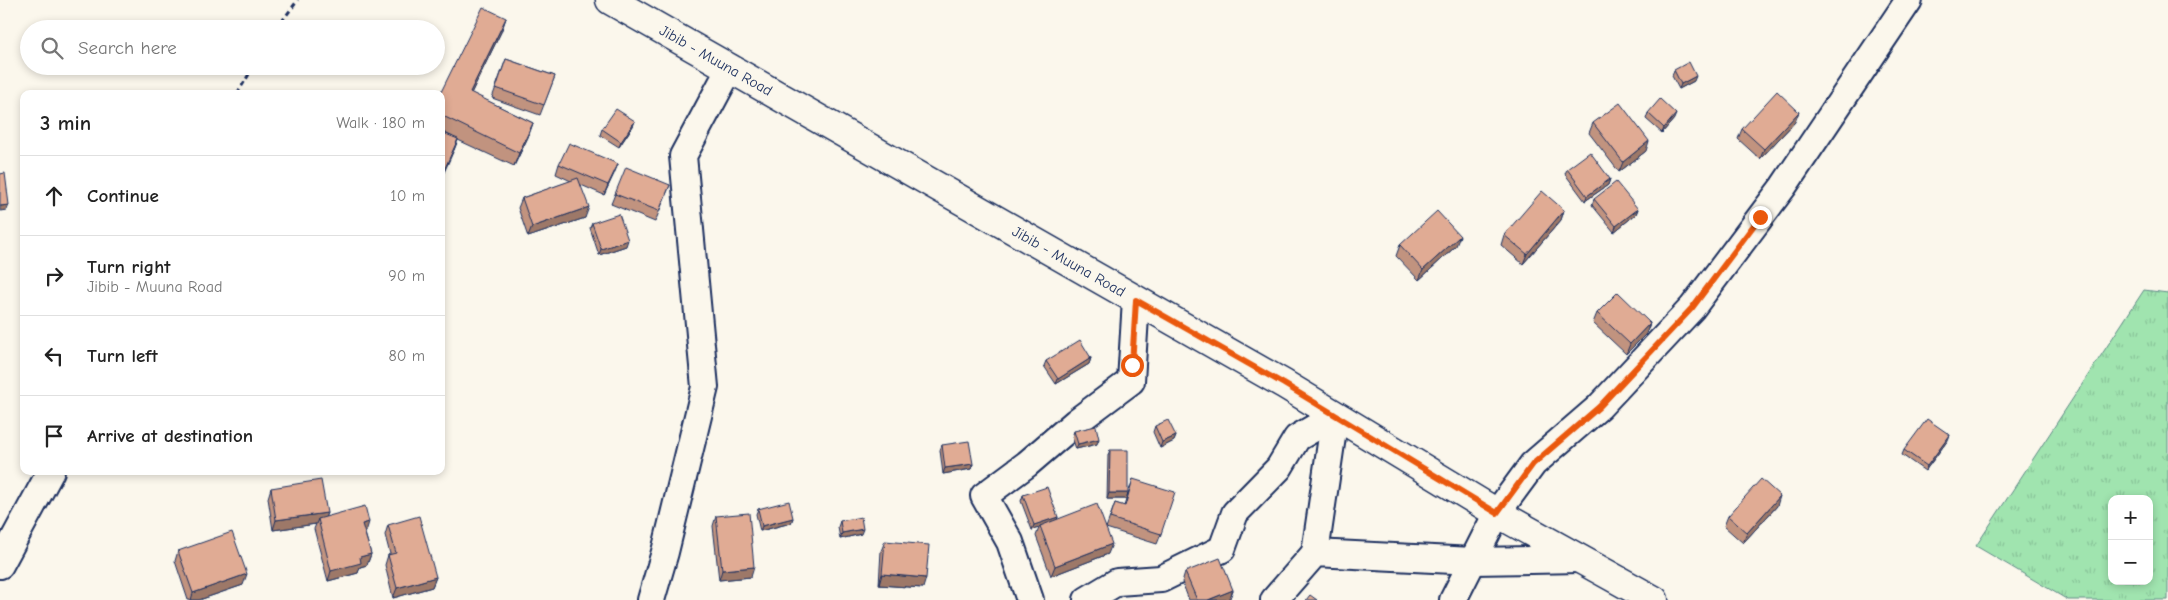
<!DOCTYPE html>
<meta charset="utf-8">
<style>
:root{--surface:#fff;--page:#f2f2f2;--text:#222;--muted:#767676;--line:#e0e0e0}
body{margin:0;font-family:"Comic Neue",sans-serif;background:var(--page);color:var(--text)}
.controls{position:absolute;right:15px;bottom:15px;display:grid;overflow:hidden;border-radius:10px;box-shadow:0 2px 8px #0003}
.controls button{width:45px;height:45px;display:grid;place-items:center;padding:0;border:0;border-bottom:1px solid var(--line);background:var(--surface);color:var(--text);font:25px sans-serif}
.stop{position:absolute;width:15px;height:15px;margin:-11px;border:4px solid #ea580c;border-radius:50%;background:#fff}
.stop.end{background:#ea580c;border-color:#fff;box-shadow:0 1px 5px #0008}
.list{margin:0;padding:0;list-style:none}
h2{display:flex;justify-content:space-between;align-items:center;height:65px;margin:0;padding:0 20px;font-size:21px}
h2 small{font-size:16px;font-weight:400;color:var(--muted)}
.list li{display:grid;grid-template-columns:32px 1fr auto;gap:15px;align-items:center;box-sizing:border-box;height:80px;padding:0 20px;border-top:1px solid var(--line)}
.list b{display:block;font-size:19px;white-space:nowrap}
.list p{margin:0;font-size:16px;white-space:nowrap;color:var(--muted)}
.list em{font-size:16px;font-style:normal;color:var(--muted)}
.icon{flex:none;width:28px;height:28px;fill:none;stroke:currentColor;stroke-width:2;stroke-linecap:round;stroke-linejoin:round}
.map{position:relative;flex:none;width:2168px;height:600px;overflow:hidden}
.search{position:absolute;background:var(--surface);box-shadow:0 2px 8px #0003;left:20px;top:20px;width:425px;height:55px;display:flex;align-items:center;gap:12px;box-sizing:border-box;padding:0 18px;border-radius:28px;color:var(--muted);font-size:19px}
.panel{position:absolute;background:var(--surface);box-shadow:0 2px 8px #0003;left:20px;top:90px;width:425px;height:385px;border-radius:10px}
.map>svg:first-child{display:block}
</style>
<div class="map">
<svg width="2168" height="600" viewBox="0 0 2168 600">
<defs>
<pattern id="grass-tufts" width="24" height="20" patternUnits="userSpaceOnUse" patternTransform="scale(1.25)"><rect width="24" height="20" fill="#a0e4af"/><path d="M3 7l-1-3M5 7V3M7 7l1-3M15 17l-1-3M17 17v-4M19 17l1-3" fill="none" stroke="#89c499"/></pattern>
</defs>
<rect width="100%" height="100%" fill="#fbf7ec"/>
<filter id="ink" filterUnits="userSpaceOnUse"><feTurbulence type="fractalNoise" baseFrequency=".02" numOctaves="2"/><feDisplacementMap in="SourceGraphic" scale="10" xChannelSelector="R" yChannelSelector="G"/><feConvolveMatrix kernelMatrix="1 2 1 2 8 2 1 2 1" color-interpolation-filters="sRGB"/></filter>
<g filter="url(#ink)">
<path fill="url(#grass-tufts)" stroke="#5e8a86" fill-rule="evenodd" d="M2144,290l24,3v307h-100l-92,-54zM2112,499h37v82h-37z"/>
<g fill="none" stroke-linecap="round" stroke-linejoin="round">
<g stroke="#1b2f5e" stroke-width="30">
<g id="street">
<polyline points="1315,553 1335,416"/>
<polyline points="0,565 51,471"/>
<polyline points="651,600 665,552 705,387 683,156 730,68"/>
<polyline points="1030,600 1010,542 984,496 1027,464 1076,422 1131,381 1136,300"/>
<polyline points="1087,600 1117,582 1161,579 1222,549 1235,513 1279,468 1297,438 1335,416"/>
<polyline points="1274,600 1315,553 1473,561 1580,559"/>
<polyline points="1453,600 1497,513 1533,464 1599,407 1692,308 1783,187 1909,0"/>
</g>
</g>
<g stroke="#1b2f5e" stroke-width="31">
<g id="secondary">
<path id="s1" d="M610,0l674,384 213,129 157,87"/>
</g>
</g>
<g stroke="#1b2f5e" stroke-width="3" stroke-dasharray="5 4" stroke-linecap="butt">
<polyline points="276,29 298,0"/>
<polyline points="237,94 254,66"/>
</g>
<use href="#street" stroke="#fbf7ec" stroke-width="26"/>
<use href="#secondary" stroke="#fbf7ec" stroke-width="28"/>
</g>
<g fill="#c1937f" stroke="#1b2f5e">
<polygon points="506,18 501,32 471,93 533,123 528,137 514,166 458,140 454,150 453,137 441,131 441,94"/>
<polygon points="506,59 555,76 540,115 492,98"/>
<polygon points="1674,71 1694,81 1679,89 1672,76"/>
<polygon points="1648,113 1674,119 1662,133 1646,119"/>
<polygon points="635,121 633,126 619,147 600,135 602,129"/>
<polygon points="1795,122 1760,159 1738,139 1742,129"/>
<polygon points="1593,123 1646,151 1619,172 1589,133"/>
<polygon points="559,164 618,164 604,195 581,185 585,218 528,237 518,208 522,198 571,181 556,174"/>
<polygon points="1567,169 1610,179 1608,185 1585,201 1565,174"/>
<polygon points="670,185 655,222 611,204 615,194"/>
<polygon points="1594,199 1638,209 1636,214 1614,232 1592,205"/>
<polygon points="1564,210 1561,220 1523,264 1501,245 1504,235"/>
<polygon points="592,223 626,246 599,255 590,228"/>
<polygon points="1400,245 1456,246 1419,280 1396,256"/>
<polygon points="1597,313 1650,323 1646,334 1626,354 1593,323"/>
<polygon points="1091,358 1089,364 1056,384 1044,366 1046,361"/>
<polygon points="1155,426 1176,436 1174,441 1160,448 1153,432"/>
<polygon points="1074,431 1097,444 1076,449 1072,437"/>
<polygon points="1948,440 1925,471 1902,455 1904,450"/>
<polygon points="942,445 973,464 971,469 943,474 940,450"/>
<polygon points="1110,450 1126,499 1107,499 1108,455"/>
<polygon points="1133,479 1161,534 1157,544 1106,528 1115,503 1124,506"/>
<polygon points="271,488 327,513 325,517 366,532 365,533 371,554 367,565 360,567 358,573 328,581 314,529 316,524 273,530 268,498"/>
<polygon points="1023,495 1058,517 1057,520 1108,554 1051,576 1036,536 1039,528 1032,530 1021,501"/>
<polygon points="1777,506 1743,543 1724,526 1728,516"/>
<polygon points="758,509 793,518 791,523 760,531 756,514"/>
<polygon points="716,516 751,577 719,580 713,526"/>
<polygon points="840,521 861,534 840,539 838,527"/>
<polygon points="388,525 436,577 432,587 393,598 385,565 388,555 390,554 385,535"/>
<polygon points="885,541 923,588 879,585 881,551"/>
<polygon points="178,551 243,585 199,600 188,600 175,561"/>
<polygon points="1185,572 1233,590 1229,600 1189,600 1182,582"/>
</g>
<g fill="#9d7868" stroke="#1b2f5e">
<polygon points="506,18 501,32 465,106 470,92"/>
<polygon points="1696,76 1694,81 1679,89 1681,84"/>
<polygon points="1799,112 1795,122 1760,159 1764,149"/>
<polygon points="1676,114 1674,119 1662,133 1664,128"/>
<polygon points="635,121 633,126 619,147 621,142"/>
<polygon points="533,123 528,137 514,166 519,153"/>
<polygon points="458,139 454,150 441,179 441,177"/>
<polygon points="1649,141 1646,151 1619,172 1623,162"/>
<polygon points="618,164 614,174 604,195 608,185"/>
<polygon points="1610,179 1608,185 1585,201 1587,196"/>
<polygon points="9,205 7,210 0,211 0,206"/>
<polygon points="589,207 585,218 528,237 532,227"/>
<polygon points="1638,209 1636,214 1614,232 1616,226"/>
<polygon points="1564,210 1561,220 1523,264 1527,254"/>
<polygon points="1460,236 1456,246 1419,280 1423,270"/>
<polygon points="628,240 626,246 599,255 601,249"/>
<polygon points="1650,323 1646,334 1626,354 1630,344"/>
<polygon points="1091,358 1089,364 1056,384 1058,379"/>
<polygon points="1950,435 1948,440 1925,471 1927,466"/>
<polygon points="1176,436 1174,441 1160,448 1162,442"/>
<polygon points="1099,439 1097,444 1076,449 1078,444"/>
<polygon points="973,464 971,469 943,474 945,468"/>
<polygon points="1109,493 1128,493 1126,499 1107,499"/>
<polygon points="1780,496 1777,506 1743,543 1747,533"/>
<polygon points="327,513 323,523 318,519 316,524 273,530 276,520"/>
<polygon points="1058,517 1056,522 1040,526 1039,528 1032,530 1034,525"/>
<polygon points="793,518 791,523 760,531 762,526"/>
<polygon points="369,522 366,532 358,534 362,524"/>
<polygon points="863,529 861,534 840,539 842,533"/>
<polygon points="1112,544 1108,554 1051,576 1055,566"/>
<polygon points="371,554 367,565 360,567 358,573 328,581 331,571 360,557"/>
<polygon points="754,567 751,577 719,580 722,570"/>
<polygon points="247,574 243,585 199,600 191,600 193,593"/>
<polygon points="882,574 926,578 923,588 879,585"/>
<polygon points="436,577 432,587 393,598 397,588"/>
<polygon points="1233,590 1229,600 1208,600"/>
</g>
<g fill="#e0ab94" stroke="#1b2f5e">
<polygon points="483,7 506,18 470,92 533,123 519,153 441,115 441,94 440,94"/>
<polygon points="506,59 555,76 544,105 496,88"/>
<polygon points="1689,62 1696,76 1681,84 1674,70"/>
<polygon points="1777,91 1799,112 1764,149 1742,129"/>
<polygon points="1660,99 1676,114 1664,128 1648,113"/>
<polygon points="1620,103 1649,141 1623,162 1593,123"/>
<polygon points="616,109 635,121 621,142 602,129"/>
<polygon points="441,132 458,139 441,177"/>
<polygon points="569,143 618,164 608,185 559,164"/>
<polygon points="1590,152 1610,179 1587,196 1567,169"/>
<polygon points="626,167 670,185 659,211 615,194"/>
<polygon points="5,173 9,205 0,206 0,174"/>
<polygon points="578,178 589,207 532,227 522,198"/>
<polygon points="1616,182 1638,209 1616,226 1594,199"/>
<polygon points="1542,191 1564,210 1527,254 1504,235"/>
<polygon points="1437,211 1460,236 1423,270 1400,245"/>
<polygon points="619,214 628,240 601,249 592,223"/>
<polygon points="1618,292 1650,323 1630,344 1597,313"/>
<polygon points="1080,340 1091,358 1058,379 1046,361"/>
<polygon points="1927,419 1950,435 1927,466 1904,450"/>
<polygon points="1168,420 1176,436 1162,442 1155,426"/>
<polygon points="1096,426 1099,439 1078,444 1074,431"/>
<polygon points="969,441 973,464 945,468 942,445"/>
<polygon points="1110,450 1128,450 1128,493 1109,493"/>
<polygon points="1133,479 1175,492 1161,534 1110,518 1115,503 1125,506"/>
<polygon points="1761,479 1780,496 1747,533 1728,516"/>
<polygon points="321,480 327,513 276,520 271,488"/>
<polygon points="1047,487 1058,517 1034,525 1023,495"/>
<polygon points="789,501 793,518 762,526 758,509"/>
<polygon points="1097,504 1112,544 1055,566 1040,526"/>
<polygon points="365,506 369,522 362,524 371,554 360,557 361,563 331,571 318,519"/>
<polygon points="749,513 754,567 722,570 716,516"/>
<polygon points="419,516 436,577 397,588 388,555 396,553 388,525"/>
<polygon points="861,517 863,529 842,533 840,521"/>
<polygon points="232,532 247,574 193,593 178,551"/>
<polygon points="885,541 929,545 926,578 882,574"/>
<polygon points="1220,558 1233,590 1208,600 1197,600 1185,572"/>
<polygon points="1310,595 1317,600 1306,600"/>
</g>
</g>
<g fill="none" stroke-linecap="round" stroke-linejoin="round" filter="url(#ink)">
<polyline stroke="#ea580c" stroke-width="6" points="1132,365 1136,300 1284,384 1497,513 1533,464 1599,407 1692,308 1760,217"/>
</g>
<g text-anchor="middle" stroke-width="4" stroke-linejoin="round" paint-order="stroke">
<g font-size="15" fill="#1b2f5e" stroke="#fbf7ec">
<text dy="5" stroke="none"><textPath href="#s1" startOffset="122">Jibib - Muuna Road</textPath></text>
<text dy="5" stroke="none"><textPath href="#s1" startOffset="528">Jibib - Muuna Road</textPath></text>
</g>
</g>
</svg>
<div class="controls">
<button>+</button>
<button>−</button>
</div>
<div class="stop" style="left:1132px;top:365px"></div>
<div class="stop end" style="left:1760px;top:217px"></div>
<div class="search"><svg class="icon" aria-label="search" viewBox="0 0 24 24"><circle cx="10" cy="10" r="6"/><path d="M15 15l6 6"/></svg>Search here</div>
<section class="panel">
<h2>3 min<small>Walk · 180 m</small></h2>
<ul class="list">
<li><svg class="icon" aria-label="ahead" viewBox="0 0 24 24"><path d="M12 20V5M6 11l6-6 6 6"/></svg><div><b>Continue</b></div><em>10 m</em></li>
<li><svg class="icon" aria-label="right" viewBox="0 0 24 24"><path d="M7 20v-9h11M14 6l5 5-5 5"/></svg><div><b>Turn right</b><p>Jibib - Muuna Road</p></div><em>90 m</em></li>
<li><svg class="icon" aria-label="left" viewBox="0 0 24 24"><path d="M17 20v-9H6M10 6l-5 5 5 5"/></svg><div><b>Turn left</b></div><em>80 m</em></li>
<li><svg class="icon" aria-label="arrive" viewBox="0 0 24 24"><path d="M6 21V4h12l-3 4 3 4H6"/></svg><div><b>Arrive at destination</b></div></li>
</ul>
</section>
</div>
